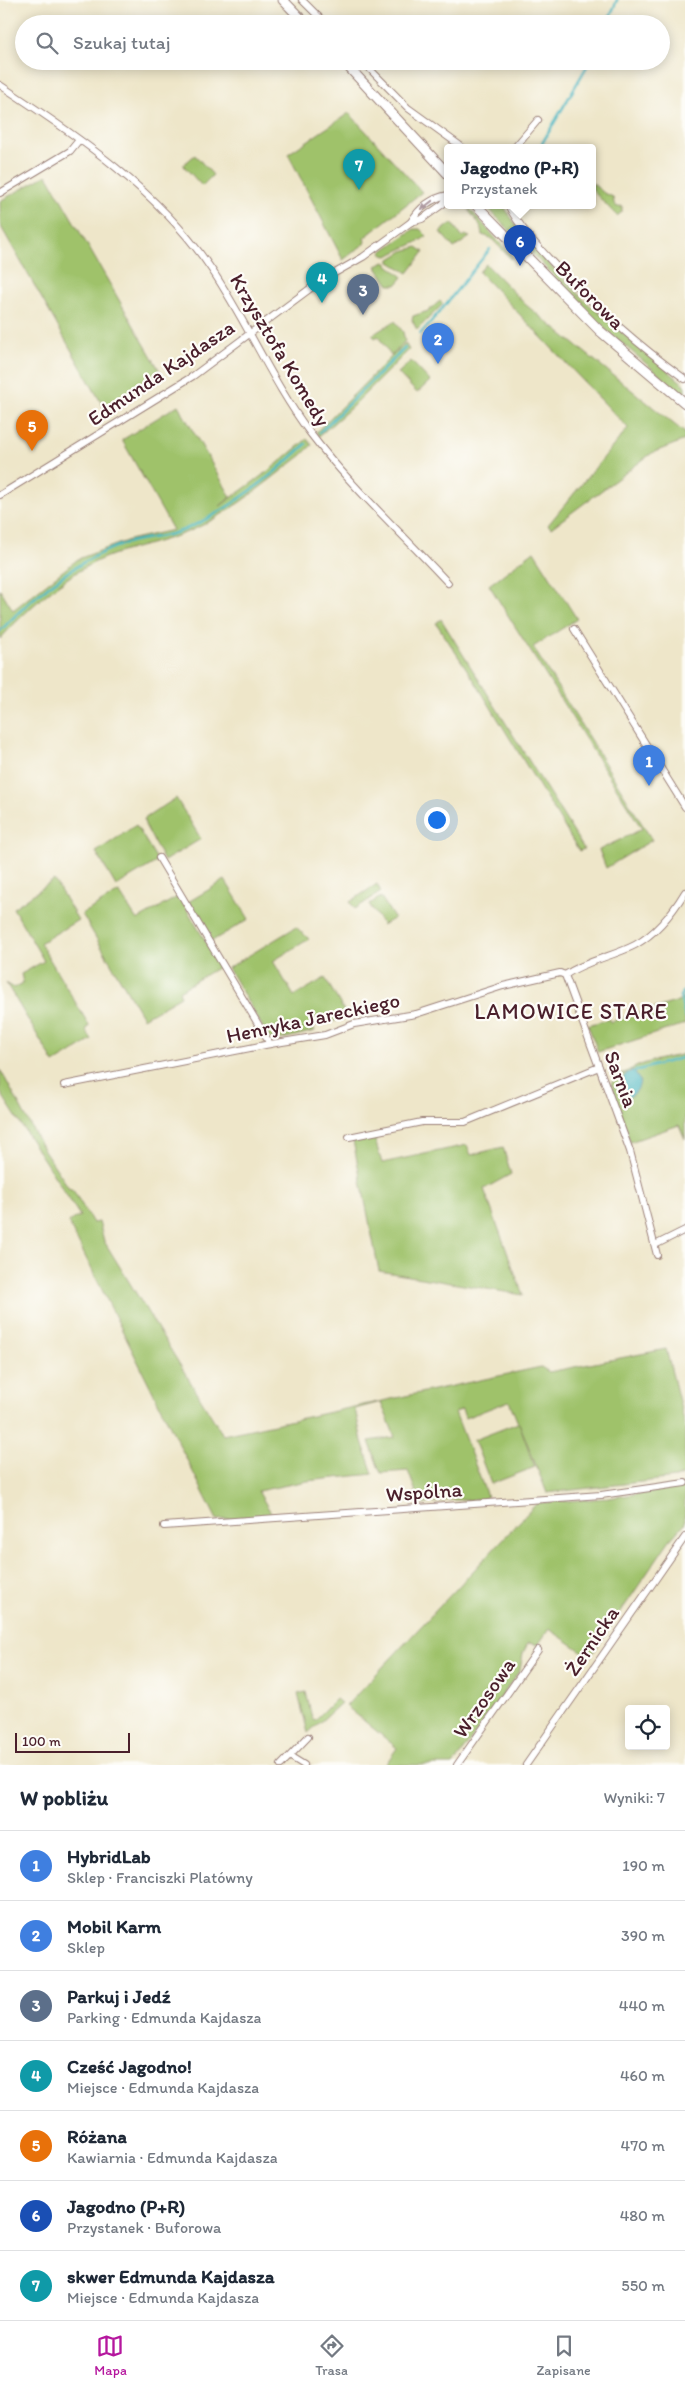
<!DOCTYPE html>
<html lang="pl">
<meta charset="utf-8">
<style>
:root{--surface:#fff;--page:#f2f2f3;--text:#1f2937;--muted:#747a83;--line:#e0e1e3;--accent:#b5179e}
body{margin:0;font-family:Itim,sans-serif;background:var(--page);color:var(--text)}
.controls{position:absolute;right:15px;bottom:15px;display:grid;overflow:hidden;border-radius:5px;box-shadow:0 2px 12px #0003}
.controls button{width:45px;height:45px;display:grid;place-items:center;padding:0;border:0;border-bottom:1px solid var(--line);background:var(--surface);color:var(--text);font:25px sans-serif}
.scale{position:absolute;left:15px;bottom:12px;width:115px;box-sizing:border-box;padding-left:5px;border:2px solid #4a1f2b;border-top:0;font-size:14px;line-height:18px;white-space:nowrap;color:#4a1f2b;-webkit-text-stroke:4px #fdfcf7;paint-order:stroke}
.you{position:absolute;left:436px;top:819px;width:18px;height:18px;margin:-12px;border:4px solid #fff;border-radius:50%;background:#1a73e8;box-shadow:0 0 0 8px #1a73e833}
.badge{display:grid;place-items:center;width:32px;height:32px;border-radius:50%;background:var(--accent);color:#fff;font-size:16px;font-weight:700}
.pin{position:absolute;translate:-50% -41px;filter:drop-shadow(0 1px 2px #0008)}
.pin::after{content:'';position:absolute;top:26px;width:18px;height:15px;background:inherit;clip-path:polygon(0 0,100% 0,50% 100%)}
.popup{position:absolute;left:444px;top:144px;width:152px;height:65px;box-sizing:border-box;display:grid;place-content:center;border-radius:5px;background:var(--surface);filter:drop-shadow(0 1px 4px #0005);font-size:16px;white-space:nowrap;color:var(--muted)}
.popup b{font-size:19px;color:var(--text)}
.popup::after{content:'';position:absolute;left:50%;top:100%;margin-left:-10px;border:10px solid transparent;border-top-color:var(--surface)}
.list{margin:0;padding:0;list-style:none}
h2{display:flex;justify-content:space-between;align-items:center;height:65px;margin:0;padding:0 20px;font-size:21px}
h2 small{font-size:16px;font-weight:400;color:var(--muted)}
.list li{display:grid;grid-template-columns:32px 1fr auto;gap:15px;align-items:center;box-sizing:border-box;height:70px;padding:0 20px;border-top:1px solid var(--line)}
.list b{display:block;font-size:19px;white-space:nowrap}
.list p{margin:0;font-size:16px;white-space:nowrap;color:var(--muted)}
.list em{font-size:16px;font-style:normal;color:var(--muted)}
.icon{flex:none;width:28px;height:28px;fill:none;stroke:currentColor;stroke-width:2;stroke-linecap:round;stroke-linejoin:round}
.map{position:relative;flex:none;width:685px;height:1765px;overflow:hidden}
.search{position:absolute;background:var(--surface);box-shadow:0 2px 12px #0003;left:15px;right:15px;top:15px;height:55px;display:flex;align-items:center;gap:12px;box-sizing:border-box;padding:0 18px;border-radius:28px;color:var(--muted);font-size:19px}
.sheet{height:555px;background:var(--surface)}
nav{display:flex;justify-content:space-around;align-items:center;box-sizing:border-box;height:70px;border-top:1px solid var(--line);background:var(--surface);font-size:14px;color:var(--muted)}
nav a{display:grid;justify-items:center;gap:2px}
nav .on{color:var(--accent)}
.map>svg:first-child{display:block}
</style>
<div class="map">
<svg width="685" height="1765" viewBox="0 0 685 1765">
<rect width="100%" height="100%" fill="#fdfcf7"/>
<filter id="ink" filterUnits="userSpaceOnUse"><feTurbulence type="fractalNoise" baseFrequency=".02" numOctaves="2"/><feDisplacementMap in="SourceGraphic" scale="10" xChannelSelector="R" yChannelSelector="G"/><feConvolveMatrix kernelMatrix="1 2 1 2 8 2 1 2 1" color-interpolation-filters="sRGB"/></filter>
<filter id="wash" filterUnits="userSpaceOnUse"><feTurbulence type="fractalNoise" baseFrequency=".0096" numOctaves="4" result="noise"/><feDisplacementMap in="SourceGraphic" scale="20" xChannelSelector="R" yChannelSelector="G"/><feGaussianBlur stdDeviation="1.12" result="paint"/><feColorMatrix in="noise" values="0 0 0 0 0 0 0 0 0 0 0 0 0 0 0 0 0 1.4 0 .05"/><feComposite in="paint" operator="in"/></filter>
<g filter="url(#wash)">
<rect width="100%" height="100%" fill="#eee6c9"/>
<g fill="#9fc26b" stroke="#74704b">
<polygon points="349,113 422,192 364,238 365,241 364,244 343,260 288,154"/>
<polygon points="195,155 213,175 202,186 183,165"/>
<polygon points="47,175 164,378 107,413 0,225 0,201"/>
<polygon points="592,183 604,193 613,197 614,203 617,207 622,206 622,212 617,216 593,191"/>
<polygon points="485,205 503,205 525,239 587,303 685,385 685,396 607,331 489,209 490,207"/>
<polygon points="470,209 513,258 511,259 491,238 482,235 480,225 469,211"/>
<polygon points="452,223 462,237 465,235 470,237 454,248 440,232"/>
<path d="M414,229h6l7,7c-12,9 -26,12 -39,20l-5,-1 -2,-3z"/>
<polygon points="417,247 424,252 408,273 390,262 390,259 403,251"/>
<polygon points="385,262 403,277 396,285 389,285 376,266"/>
<polygon points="486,264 526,305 685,433 685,440 652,453 551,528 548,525 628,428 479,272"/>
<polygon points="440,301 443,304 417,330 412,320 413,316 428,311"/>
<polygon points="395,321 403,332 405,341 391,356 378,336 375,338 372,335"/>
<polygon points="405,343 409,350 354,405 319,436 316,432"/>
<polygon points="411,361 430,381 417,393 398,373"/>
<path d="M178,405l53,92 -11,9 51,-37 36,-30 5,6 -10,10c-32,24 -64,52 -99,70 -29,15 -61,20 -91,30 -41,14 -83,52 -112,84v-50l13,21 65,-51 51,-19 44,-10 -51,-90z"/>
<polygon points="534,551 577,619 533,647 652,840 606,868 599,850 642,829 489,585"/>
<polygon points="441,619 584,849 579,851 474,680 436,623"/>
<polygon points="176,798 201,839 164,861 145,825 144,819"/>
<polygon points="136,825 158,861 116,886 96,852"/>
<polygon points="54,880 78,920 40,943 89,1025 86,1031 92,1040 54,1063 6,983 14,988 23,983 21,974 44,961 13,908"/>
<polygon points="225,880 249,919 212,941 188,902"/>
<polygon points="377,884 381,892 355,909 350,902"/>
<polygon points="119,892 137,920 179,896 220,966 179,991 181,996 143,1018 82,914"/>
<polygon points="381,897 394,918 383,925 369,904"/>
<polygon points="296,927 309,939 273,961 294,996 325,978 346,1014 344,1019 313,1026 315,1031 278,1040 269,1038 228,968"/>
<polygon points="685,992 685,1024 598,1052 588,1025 609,1019 610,1022 682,1000"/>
<path d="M685,1054v85l-6,-14 -49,17 -19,-59c24,-21 43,-22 74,-29z"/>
<polygon points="0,1069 42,1147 69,1188 73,1190 93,1223 99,1222 104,1241 223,1435 541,1367 549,1372 666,1349 685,1425 685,1474 675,1478 547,1493 519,1423 535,1467 491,1484 474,1440 518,1423 509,1401 465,1418 462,1409 455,1412 487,1496 484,1500 450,1500 421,1505 408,1471 381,1473 379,1469 369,1441 395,1437 381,1402 355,1409 362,1441 373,1474 307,1481 258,1491 273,1516 217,1520 68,1222 80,1216 0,1092"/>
<polygon points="374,1137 382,1163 467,1145 471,1155 503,1147 511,1174 484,1189 523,1295 379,1271 353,1141"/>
<polygon points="685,1487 685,1523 669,1541 590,1657 549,1629 538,1645 528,1643 523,1653 520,1670 453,1765 385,1765 397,1748 346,1706 537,1503 608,1498"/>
<polygon points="306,1692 312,1718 315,1720 336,1699 341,1703 308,1733 298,1694"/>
</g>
<path fill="#46b5c0" stroke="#486a76" d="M633,1070l7,11c-1,9 -7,17 -17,17l-6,-11 9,-13z"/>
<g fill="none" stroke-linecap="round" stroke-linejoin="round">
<g stroke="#46b5c0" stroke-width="2.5">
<polyline points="607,24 617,0"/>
<polyline points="540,147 590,61"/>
<polyline points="420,334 442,309 490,249"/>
<polyline points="320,432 405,348"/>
<path d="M0,631c36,-38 79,-74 130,-89 19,-5 37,-4 56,-13 44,-19 85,-52 120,-85"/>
<polyline points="685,990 680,996 685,1017"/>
<polyline points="635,1071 685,1057"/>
</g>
</g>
</g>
<g filter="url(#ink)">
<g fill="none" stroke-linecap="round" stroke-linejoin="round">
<g stroke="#9c827a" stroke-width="8">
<g id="street">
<polyline points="302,0 326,24"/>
<polyline points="362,61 408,108 462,147"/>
<path d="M0,85c79,52 159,106 212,185 35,52 61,114 98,163 41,54 92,100 138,150"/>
<polyline points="515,147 538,120"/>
<polyline points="0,193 70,151 79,140"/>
<path d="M508,205c12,23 29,41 47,60 40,42 83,80 130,114"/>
<path d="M411,222c8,-14 21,-24 37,-27"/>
<polyline points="0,495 193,376 319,282 363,257 411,222 422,219 443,204 448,196"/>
<polyline points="574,629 685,807"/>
<polyline points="159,858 270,1044"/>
<polyline points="565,975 630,1151 657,1255"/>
<path d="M565,975c22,-15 47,-18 70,-30 22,-12 38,-33 50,-53"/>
<polyline points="64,1085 270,1044 325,1035 354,1024 416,1014 503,986 560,973 565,975"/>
<polyline points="349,1137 422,1122 465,1122 599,1067"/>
<polyline points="655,1245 685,1230"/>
<polyline points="164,1526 601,1495 685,1483"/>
<polyline points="291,1757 304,1765"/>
<polyline points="281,1765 308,1737"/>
<polyline points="457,1765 538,1650"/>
<polyline points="526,1765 685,1537"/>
</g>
</g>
<g stroke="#9c827a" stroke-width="11">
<g id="secondary">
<polyline points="283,0 306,24"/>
<polyline points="343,61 448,174"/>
<polyline points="476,205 600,331 685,403"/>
</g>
</g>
<use href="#street" stroke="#fff" stroke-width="6"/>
<use href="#secondary" stroke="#fff" stroke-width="9"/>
</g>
<defs><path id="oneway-solid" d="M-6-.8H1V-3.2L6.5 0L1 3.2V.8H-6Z" transform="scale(1.25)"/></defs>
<use fill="#ae9aa0" href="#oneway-solid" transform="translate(427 205) rotate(142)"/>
</g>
<g text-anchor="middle" stroke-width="4.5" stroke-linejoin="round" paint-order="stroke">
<g font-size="21" fill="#4a1f2b" stroke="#fdfcf7">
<text transform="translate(590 295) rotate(45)" y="7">Buforowa</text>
<text transform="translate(280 350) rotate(59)" y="7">Krzysztofa Komedy</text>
<text transform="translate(161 373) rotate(-34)" y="7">Edmunda Kajdasza</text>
<text transform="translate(313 1018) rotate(-12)" y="7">Henryka Jareckiego</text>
<text transform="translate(621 1079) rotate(69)" y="7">Sarnia</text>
<text transform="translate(424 1492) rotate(-4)" y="7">Wspólna</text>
<text transform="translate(592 1641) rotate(-56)" y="7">Żernicka</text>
<text transform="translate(484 1698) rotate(-55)" y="7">Wrzosowa</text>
</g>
<g font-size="22" letter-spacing="1" fill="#4a1f2b" stroke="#fdfcf7">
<text x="571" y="1019">LAMOWICE STARE</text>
</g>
</g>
</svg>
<div class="controls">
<button><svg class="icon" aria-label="locate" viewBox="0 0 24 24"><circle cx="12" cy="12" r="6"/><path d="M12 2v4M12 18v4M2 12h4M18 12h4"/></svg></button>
</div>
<div class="scale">100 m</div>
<div class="you"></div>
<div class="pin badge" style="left:649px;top:786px;background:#3f7fe0">1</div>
<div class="pin badge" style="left:438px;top:364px;background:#3f7fe0">2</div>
<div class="pin badge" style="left:363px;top:315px;background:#5c6f8a">3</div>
<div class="pin badge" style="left:322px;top:303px;background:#0f9aa8">4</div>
<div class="pin badge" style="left:32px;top:451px;background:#e8710a">5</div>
<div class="pin badge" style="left:520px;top:266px;background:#1a4fb4">6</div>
<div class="popup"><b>Jagodno (P+R)</b>Przystanek</div>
<div class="pin badge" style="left:359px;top:190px;background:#0f9aa8">7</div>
<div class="search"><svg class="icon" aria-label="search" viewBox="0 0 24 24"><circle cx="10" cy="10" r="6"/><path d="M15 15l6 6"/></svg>Szukaj tutaj</div>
</div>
<section class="sheet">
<h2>W pobliżu<small>Wyniki: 7</small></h2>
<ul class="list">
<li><span class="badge" style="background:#3f7fe0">1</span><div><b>HybridLab</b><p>Sklep · Franciszki Platówny</p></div><em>190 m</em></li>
<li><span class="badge" style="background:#3f7fe0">2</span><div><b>Mobil Karm</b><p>Sklep</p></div><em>390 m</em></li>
<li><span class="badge" style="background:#5c6f8a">3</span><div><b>Parkuj i Jedź</b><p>Parking · Edmunda Kajdasza</p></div><em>440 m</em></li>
<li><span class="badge" style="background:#0f9aa8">4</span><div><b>Cześć Jagodno!</b><p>Miejsce · Edmunda Kajdasza</p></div><em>460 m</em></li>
<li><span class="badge" style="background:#e8710a">5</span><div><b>Różana</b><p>Kawiarnia · Edmunda Kajdasza</p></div><em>470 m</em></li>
<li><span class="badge" style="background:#1a4fb4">6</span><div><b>Jagodno (P+R)</b><p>Przystanek · Buforowa</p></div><em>480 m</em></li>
<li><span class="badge" style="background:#0f9aa8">7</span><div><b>skwer Edmunda Kajdasza</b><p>Miejsce · Edmunda Kajdasza</p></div><em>550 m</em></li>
</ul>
</section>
<nav>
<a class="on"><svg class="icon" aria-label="map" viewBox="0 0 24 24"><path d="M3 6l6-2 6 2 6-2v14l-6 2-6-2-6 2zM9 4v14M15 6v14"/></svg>Mapa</a>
<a><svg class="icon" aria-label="directions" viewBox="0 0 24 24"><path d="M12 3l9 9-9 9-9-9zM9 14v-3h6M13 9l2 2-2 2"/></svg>Trasa</a>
<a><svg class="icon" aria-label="saved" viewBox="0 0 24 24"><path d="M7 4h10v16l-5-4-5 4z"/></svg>Zapisane</a>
</nav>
